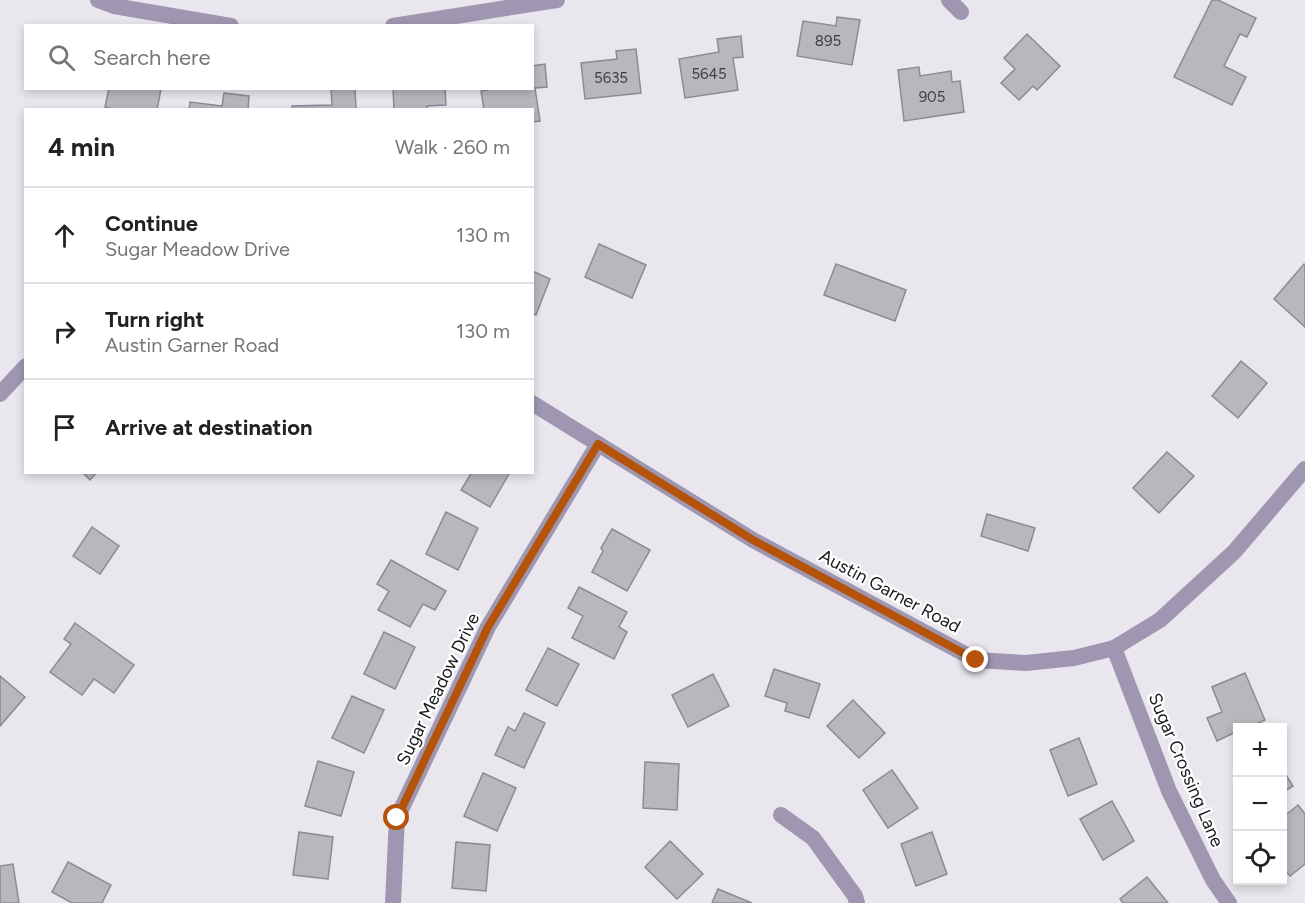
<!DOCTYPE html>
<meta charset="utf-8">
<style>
:root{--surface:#fff;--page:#f6f6f6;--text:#222;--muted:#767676;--line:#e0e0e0}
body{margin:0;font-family:Figtree,sans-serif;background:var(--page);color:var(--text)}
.controls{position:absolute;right:18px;bottom:18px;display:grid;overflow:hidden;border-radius:0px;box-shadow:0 3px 9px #0003}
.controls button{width:54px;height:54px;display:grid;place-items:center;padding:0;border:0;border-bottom:2px solid var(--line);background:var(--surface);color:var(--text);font:30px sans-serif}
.stop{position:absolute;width:18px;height:18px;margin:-14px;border:4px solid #b45309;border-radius:50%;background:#fff}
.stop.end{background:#b45309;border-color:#fff;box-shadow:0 2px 6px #0008}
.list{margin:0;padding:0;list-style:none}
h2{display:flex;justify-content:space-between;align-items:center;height:78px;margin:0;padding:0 24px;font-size:26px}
h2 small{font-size:20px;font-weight:400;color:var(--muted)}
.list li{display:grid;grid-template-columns:39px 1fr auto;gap:18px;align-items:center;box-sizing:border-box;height:96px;padding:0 24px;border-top:2px solid var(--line)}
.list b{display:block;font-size:22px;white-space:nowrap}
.list p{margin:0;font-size:20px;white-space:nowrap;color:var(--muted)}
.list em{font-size:20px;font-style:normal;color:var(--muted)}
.icon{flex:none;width:33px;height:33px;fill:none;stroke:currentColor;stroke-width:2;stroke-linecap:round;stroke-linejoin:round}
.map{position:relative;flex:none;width:1305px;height:903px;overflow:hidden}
.search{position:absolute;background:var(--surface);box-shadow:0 3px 9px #0003;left:24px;top:24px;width:510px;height:66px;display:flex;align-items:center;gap:15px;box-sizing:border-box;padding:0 21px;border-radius:0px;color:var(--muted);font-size:22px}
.panel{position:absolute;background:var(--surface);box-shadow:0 3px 9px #0003;left:24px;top:108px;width:510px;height:366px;border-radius:0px}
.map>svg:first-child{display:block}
</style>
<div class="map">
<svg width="1305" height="903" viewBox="0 0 1305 903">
<rect width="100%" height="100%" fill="#e9e6ee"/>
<g fill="#b9b6be" stroke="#8d8a91" stroke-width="1.5">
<polygon points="1212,0 1218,0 1256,18 1247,37 1240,34 1224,66 1246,77 1232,105 1174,77"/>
<polygon points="837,17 860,20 852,65 797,56 803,21 836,26"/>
<polygon points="1027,34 1060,66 1037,90 1033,86 1019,100 1001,83 1015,69 1004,58"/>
<polygon points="741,36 743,57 733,58 738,90 685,98 679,59 719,52 717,39"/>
<polygon points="636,49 641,93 585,99 581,63 617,59 616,51"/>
<polygon points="545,64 547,87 535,88 540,121 532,122 532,110 484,110 481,91 498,88 532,88 532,66"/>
<polygon points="919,67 920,76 951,71 952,82 960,81 964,112 904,121 898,70"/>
<polygon points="109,88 160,88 161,89 157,110 118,110 105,107"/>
<polygon points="331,88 355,88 356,109 292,110 292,106 332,105"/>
<polygon points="393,88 445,88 446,105 427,106 427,110 394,110"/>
<polygon points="224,93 249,96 248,110 189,110 190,102 222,106"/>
<polygon points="599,244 646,265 632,298 585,277"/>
<polygon points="836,264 906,290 895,321 824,295"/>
<polygon points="1304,264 1305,265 1305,327 1274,299"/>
<polygon points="532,271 550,279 536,315 532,313"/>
<polygon points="1241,361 1267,383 1238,418 1212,396"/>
<polygon points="1167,452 1194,476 1159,513 1133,488"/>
<polygon points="82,472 97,472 90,480"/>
<polygon points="472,472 510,472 490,507 461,490"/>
<polygon points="446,512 478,528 458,570 426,554"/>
<polygon points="987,514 1035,528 1028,551 981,536"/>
<polygon points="92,527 119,546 100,574 73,556"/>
<polygon points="612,529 650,550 627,591 592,572 603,551 601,548"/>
<polygon points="391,560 446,591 435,610 423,604 410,627 378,610 389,591 377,584"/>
<polygon points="579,587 627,612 619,627 627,632 614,659 572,638 583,616 568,608"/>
<polygon points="75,623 134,665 114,693 94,679 82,695 50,672 71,644 64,639"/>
<polygon points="384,632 415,647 395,689 364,674"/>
<polygon points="548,648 579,664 557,706 526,690"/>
<polygon points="774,669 820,684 809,718 785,711 787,703 765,696"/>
<polygon points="1245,673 1265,720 1247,728 1238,728 1238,731 1217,741 1207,718 1222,712 1212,687"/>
<polygon points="713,674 729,706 688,727 672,695"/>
<polygon points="0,676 25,697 0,726"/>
<polygon points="352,696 384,710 364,753 332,738"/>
<polygon points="853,700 885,733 859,758 827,726"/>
<polygon points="524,713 545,723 524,768 495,755 508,727 515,731"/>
<polygon points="1079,738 1097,784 1068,796 1050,750"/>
<polygon points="318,761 354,772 341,816 305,806"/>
<polygon points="645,762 679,764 677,810 643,808"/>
<polygon points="1282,769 1293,786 1282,793"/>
<polygon points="892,770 918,808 888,828 863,790"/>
<polygon points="483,773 516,788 497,831 464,816"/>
<polygon points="1112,801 1134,841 1103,860 1080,819"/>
<polygon points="1298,805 1305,814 1305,864 1290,876 1282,867 1282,847 1286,844 1282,840 1282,818"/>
<polygon points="299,832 333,837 328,879 293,875"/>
<polygon points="932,832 947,874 916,886 901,844"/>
<polygon points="670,841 703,874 677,899 645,867"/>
<polygon points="456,842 490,845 486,891 452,888"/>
<polygon points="68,862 111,885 102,903 72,903 52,892"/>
<polygon points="13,864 19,903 0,903 0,866"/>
<polygon points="1147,877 1168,903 1123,903 1120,899"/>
<polygon points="718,889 752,903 712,903"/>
</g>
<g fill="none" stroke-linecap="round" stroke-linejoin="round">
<g stroke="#9f96b1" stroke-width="16">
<polyline points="98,0 114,6 231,26"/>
<polyline points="949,0 961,12"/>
<polyline points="393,26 557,0"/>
<polyline points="1114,648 1169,791 1213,880 1229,903"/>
<polyline points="781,815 813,838 855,896 857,903"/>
<polyline points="393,903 397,818 488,627 598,444"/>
</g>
<g stroke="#9f96b1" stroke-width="16">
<polyline points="0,394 26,366"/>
<polyline points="532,403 753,540 976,660 1026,663 1074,658 1114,648 1160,620 1234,552 1305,469"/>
</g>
</g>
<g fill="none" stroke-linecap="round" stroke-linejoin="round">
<polyline stroke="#b45309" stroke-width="8" points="397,818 488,627 598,444 753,540 976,660"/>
</g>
<g text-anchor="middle" stroke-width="4.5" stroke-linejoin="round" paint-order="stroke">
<g font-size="15" fill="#424044">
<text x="828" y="46">895</text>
<text x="709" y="79">5645</text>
<text x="611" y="83">5635</text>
<text x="932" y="102">905</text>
</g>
<g font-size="18" fill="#1a191c" stroke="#fff">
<text transform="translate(890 591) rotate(28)" y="6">Austin Garner Road</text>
<text transform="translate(438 689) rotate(-64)" y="6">Sugar Meadow Drive</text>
<text transform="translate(1186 770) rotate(67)" y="6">Sugar Crossing Lane</text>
</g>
</g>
</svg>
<div class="controls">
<button>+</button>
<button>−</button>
<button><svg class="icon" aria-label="locate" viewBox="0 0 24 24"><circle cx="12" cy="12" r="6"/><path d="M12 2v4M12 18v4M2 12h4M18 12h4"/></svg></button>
</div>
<div class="stop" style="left:397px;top:818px"></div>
<div class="stop end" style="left:976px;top:660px"></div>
<div class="search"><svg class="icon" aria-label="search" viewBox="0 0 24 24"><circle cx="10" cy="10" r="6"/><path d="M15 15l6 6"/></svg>Search here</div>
<section class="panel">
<h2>4 min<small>Walk · 260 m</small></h2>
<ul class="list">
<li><svg class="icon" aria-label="ahead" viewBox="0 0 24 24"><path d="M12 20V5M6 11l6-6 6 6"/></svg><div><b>Continue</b><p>Sugar Meadow Drive</p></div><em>130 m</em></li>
<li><svg class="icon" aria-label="right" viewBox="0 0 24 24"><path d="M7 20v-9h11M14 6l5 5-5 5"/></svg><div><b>Turn right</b><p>Austin Garner Road</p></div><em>130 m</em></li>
<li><svg class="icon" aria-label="arrive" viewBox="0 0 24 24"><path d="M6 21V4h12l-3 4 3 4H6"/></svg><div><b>Arrive at destination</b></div></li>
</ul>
</section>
</div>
